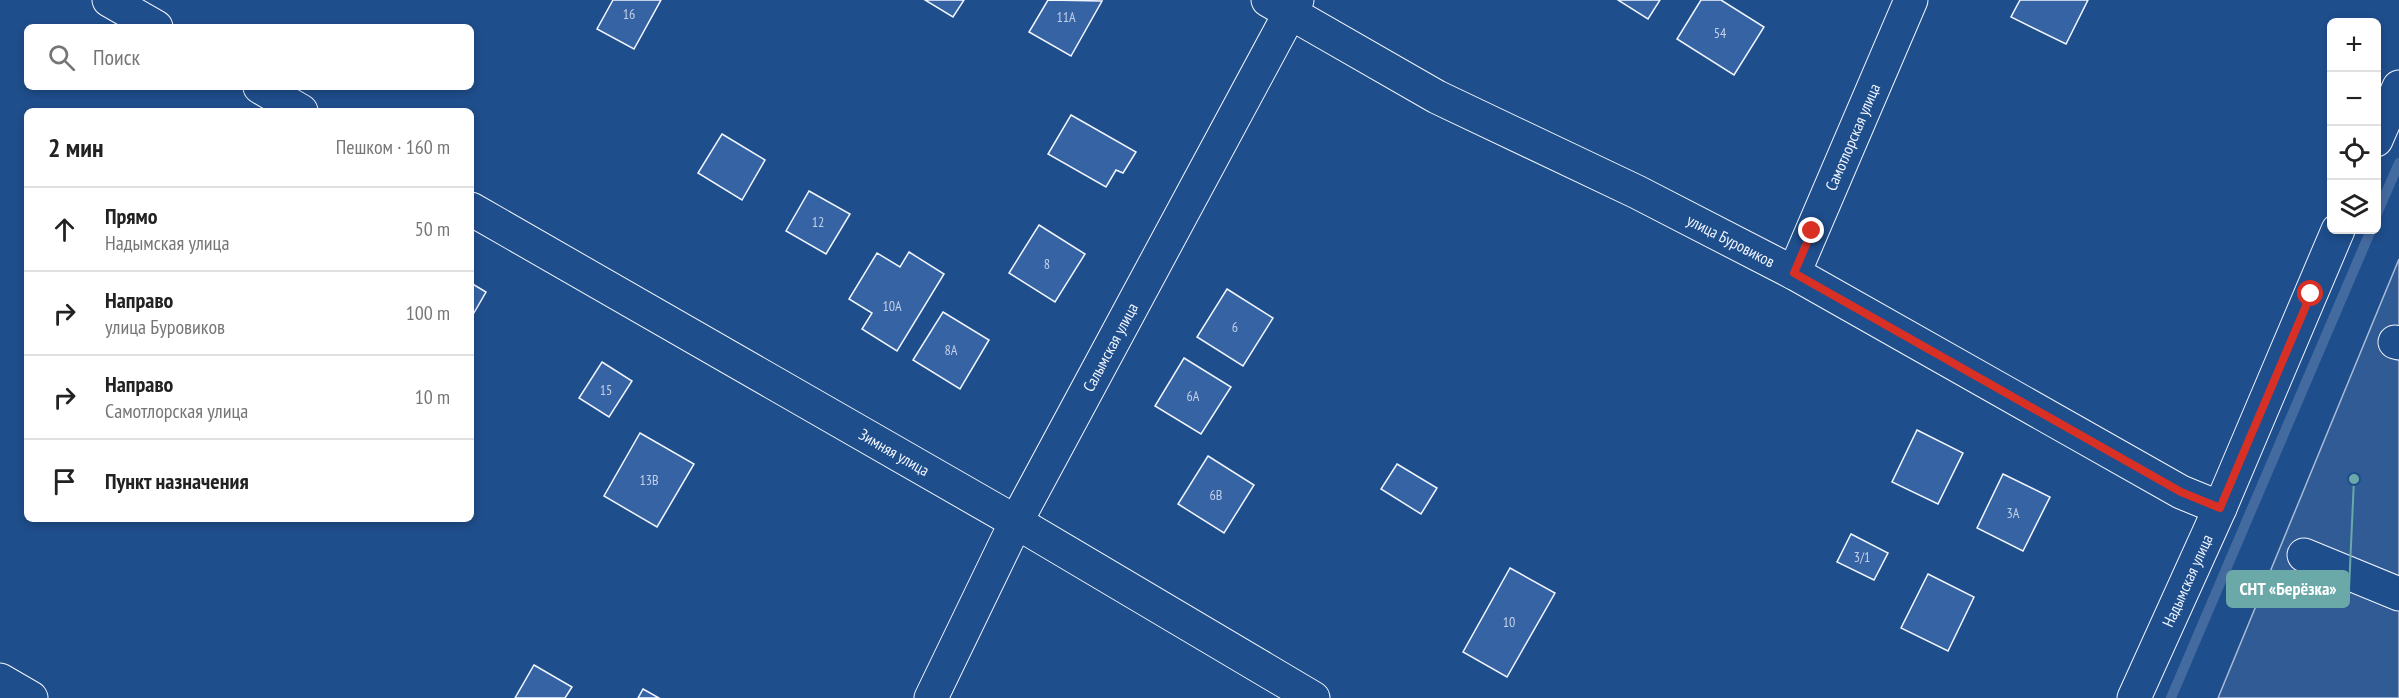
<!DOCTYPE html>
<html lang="ru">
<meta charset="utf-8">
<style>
:root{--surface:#fff;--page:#f6f6f6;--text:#222;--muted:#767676;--line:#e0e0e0}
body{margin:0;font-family:"PT Sans Narrow",sans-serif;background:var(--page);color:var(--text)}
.controls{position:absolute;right:18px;top:18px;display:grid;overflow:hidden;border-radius:9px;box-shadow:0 3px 9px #0003}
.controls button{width:54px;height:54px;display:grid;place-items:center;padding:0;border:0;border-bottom:2px solid var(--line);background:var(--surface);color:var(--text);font:30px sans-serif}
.stop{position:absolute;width:18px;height:18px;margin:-14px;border:4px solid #d93025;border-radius:50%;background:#fff}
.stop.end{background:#d93025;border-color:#fff;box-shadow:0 2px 6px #0008}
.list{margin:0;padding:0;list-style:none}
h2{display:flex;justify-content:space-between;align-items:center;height:78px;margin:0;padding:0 24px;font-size:26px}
h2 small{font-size:20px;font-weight:400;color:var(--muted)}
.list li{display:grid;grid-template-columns:39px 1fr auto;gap:18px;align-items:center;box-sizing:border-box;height:84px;padding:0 24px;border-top:2px solid var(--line)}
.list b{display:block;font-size:22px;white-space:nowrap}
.list p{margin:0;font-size:20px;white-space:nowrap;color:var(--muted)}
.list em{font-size:20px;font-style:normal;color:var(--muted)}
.icon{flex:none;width:33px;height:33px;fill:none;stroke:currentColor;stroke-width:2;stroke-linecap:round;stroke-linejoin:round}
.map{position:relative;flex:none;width:2399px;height:698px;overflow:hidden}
.search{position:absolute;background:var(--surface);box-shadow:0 3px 9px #0003;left:24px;top:24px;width:450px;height:66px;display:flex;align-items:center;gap:15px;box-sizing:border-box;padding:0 21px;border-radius:9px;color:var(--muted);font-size:22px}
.panel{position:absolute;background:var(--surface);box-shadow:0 3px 9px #0003;left:24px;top:108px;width:450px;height:414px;border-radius:9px}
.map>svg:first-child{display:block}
</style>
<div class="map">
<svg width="2399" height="698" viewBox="0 0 2399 698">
<rect width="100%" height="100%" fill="#1f4e8c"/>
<polygon fill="#305b95" stroke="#a8bbd7" stroke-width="1.5" points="2399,259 2399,698 2218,698"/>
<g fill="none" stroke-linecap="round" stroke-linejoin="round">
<g stroke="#446ba0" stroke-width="10">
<polyline points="2376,216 2399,163"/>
<polyline points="2171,698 2371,230"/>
</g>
</g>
<g fill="#3563a3" stroke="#f2f6ff" stroke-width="1.5">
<polygon points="613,0 661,0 634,49 597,29"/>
<polygon points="925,0 964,0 953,17"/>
<polygon points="1048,0 1102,1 1071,56 1029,32"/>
<polygon points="1618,0 1660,0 1648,19"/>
<polygon points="1701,0 1721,0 1764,27 1734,75 1677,39"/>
<polygon points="2020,0 2088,0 2066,44 2011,17"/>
<polygon points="1071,115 1136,152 1123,173 1116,170 1106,187 1048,154"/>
<polygon points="722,134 765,160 742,200 698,173"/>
<polygon points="809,191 850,214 826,254 786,231"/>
<polygon points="1039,225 1085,254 1055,302 1009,273"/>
<polygon points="909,252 944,274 897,351 862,329 872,313 849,299 877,253 900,267"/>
<polygon points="471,283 486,292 471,318"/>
<polygon points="1227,289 1273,318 1243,366 1197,337"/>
<polygon points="943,312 989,340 960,389 913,360"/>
<polygon points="1184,358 1231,387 1201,434 1155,406"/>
<polygon points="602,362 632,381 609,417 579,398"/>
<polygon points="1917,430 1963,453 1938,504 1892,482"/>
<polygon points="640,433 694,464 657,527 604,496"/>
<polygon points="1208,456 1254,485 1224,533 1178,504"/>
<polygon points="1397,464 1437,488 1421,514 1381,489"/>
<polygon points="2003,474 2050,497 2023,551 1977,528"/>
<polygon points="1851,534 1888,553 1874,580 1837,562"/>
<polygon points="1510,568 1555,593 1507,677 1463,652"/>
<polygon points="1928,574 1974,597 1948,651 1901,628"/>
<polygon points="534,665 572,687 565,698 515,698"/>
<polygon points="643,689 659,698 638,698"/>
</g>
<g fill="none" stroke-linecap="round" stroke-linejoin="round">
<g stroke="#f2f6ff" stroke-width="35">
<g id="minor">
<polyline points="109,0 156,27"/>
<path id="s1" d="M1268,0l169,97 200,95 157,81 387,219 39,16"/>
<polyline points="260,87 301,111"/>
<polyline points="2376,140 2399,87"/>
<path id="s2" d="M471,209l545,313 297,176"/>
<path id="s3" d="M1794,273l117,-273"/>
<polyline points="2395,342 2399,343"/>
<polyline points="2304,555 2399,594"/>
<polyline points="0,680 31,698"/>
<path id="s4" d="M931,698l85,-176 281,-522"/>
<path id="s5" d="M2134,698l86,-190 118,-278"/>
</g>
</g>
<use href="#minor" stroke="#1f4e8c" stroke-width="33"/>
</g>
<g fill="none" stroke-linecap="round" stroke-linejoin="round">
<polyline stroke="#d93025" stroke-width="8" points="1812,231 1794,273 2181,492 2220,508 2311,294"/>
</g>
<g text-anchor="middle" stroke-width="4.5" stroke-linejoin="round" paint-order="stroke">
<g font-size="14" fill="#c3d1e8">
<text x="629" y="19">16</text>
<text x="1066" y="22">11А</text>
<text x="1720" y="38">54</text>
<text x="818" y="227">12</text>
<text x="1047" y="269">8</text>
<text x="892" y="311">10А</text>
<text x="1235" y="332">6</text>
<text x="951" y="355">8А</text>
<text x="606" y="395">15</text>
<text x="1193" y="401">6А</text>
<text x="649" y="485">13В</text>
<text x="1216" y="500">6В</text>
<text x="2013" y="518">3А</text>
<text x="1862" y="562">3/1</text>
<text x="1509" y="627">10</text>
</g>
<g font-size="16" fill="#f2f6ff" stroke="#1f4e8c">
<text dy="6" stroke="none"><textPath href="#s3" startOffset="148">Самотлорская улица</textPath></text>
<text dy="6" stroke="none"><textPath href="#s1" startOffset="522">улица Буровиков</textPath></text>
<text dy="6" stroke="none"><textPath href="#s4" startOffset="394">Салымская улица</textPath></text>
<text dy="6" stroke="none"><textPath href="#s2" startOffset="488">Зимняя улица</textPath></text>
<text dy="6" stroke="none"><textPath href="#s5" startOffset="129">Надымская улица</textPath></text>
</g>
</g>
<path fill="none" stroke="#6aa9a8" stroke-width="2" d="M2354 479L2349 589"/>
<circle fill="#6aa9a8" stroke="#1f4e8c" stroke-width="2" cx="2354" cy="479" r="6"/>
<rect fill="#6aa9a8" stroke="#6aa9a8" stroke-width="2" x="2227" y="571" width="122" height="36" rx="6"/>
<g font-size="18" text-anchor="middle" font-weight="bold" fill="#fff">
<text x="2288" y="595">СНТ «Берёзка»</text>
</g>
</svg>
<div class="controls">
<button>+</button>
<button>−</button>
<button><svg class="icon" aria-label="locate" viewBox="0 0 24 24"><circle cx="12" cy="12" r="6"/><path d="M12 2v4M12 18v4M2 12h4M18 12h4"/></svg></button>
<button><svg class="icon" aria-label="layers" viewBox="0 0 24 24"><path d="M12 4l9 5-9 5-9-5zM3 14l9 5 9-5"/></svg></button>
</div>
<div class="stop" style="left:2311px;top:294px"></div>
<div class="stop end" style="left:1812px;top:231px"></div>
<div class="search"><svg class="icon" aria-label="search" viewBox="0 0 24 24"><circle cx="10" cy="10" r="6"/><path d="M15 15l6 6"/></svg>Поиск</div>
<section class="panel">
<h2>2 мин<small>Пешком · 160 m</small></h2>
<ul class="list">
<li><svg class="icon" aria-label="ahead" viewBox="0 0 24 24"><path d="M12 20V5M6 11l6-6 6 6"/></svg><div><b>Прямо</b><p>Надымская улица</p></div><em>50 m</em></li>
<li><svg class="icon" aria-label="right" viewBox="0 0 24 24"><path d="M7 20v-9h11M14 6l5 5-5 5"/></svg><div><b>Направо</b><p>улица Буровиков</p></div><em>100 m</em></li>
<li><svg class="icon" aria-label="right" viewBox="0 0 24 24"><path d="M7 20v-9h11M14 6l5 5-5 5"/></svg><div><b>Направо</b><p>Самотлорская улица</p></div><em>10 m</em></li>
<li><svg class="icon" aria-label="arrive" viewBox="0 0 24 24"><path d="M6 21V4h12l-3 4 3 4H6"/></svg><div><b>Пункт назначения</b></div></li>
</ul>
</section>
</div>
